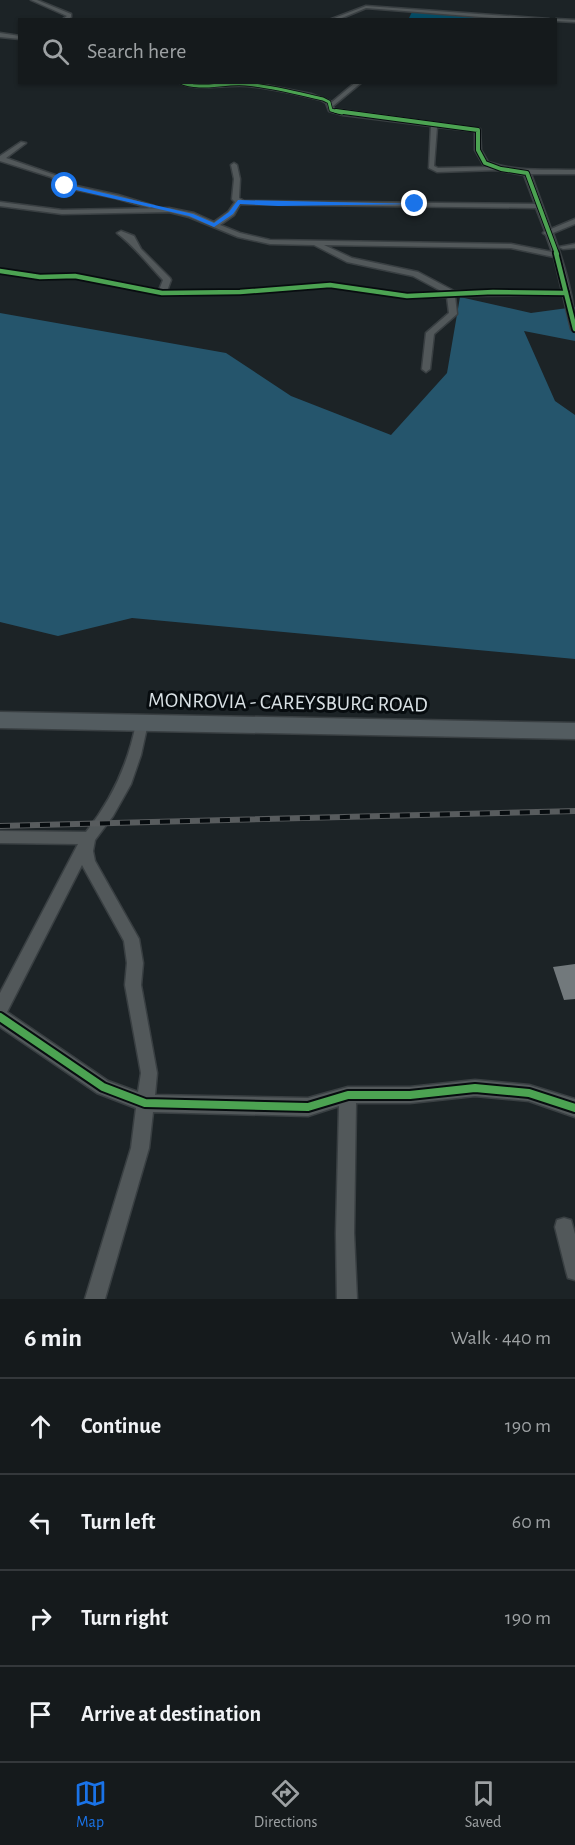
<!DOCTYPE html>
<meta charset="utf-8">
<style>
:root{--surface:#151a1c;--page:#1e2325;--text:#f1f3f6;--muted:#9da1a3;--line:#34383b;--accent:#1a73e8}
body{margin:0;font-family:"Alegreya Sans",sans-serif;background:var(--page);color:var(--text)}
.stop{position:absolute;width:18px;height:18px;margin:-14px;border:4px solid #1a73e8;border-radius:50%;background:#fff}
.stop.end{background:#1a73e8;border-color:#fff;box-shadow:0 2px 6px #0008}
.list{margin:0;padding:0;list-style:none}
h2{display:flex;justify-content:space-between;align-items:center;height:78px;margin:0;padding:0 24px;font-size:26px}
h2 small{font-size:20px;font-weight:400;color:var(--muted)}
.list li{display:grid;grid-template-columns:39px 1fr auto;gap:18px;align-items:center;box-sizing:border-box;height:96px;padding:0 24px;border-top:2px solid var(--line)}
.list b{display:block;font-size:22px;white-space:nowrap}
.list em{font-size:20px;font-style:normal;color:var(--muted)}
.icon{flex:none;width:33px;height:33px;fill:none;stroke:currentColor;stroke-width:2;stroke-linecap:round;stroke-linejoin:round}
.map{position:relative;flex:none;width:575px;height:1299px;overflow:hidden}
.search{position:absolute;background:var(--surface);box-shadow:0 2px 4px #0004;left:18px;right:18px;top:18px;height:66px;display:flex;align-items:center;gap:15px;box-sizing:border-box;padding:0 21px;border-radius:0px;color:var(--muted);font-size:22px}
.sheet{height:462px;background:var(--surface)}
nav{display:flex;justify-content:space-around;align-items:center;box-sizing:border-box;height:84px;border-top:2px solid var(--line);background:var(--surface);font-size:16px;color:var(--muted)}
nav a{display:grid;justify-items:center;gap:3px}
nav .on{color:var(--accent)}
.map>svg:first-child{display:block}
</style>
<div class="map">
<svg width="575" height="1299" viewBox="0 0 575 1299">
<rect width="100%" height="100%" fill="#1c2326"/>
<polygon fill="#044b64" points="413,10 496,17 497,19 412,20 409,18"/>
<polygon fill="#25556c" points="460,297 531,313 575,307 575,341 524,331 555,401 575,415 575,659 132,618 58,636 0,622 0,313 226,353 291,396 391,435 447,373"/>
<polygon fill="#72797c" points="575,964 575,999 564,1000 553,967"/>
<g fill="none" stroke-linecap="round" stroke-linejoin="round">
<g stroke="#393f42" stroke-width="3">
<g id="street">
<polygon points="31,0 37,0 71,14 71,17 68,20 62,20 67,16"/>
<polygon points="366,6 549,19 551,20 521,20 366,8 337,20 329,20"/>
<polygon points="556,19 575,20 575,22 556,21 554,20"/>
<polygon points="0,33 20,36 20,39 0,37"/>
<path d="M178,82l82,2 51,10 21,8 24,-20h6l-29,24 1,3 146,20 1,21 7,12c28,10 57,7 87,8v4h-44l20,55 24,-10v5l-22,9c11,31 22,65 22,99l-4,-3 -8,-34 -108,1 2,18 -23,20 -4,35 -4,3 -4,-3 4,-36 23,-20 -2,-16 -40,1 -77,-11 -90,7 -78,1 -87,-17 -35,1 -40,-6v-4l40,6 35,-1 84,16 4,-10c-15,-16 -29,-34 -46,-47l4,-2 13,5 7,13 29,29 1,2 -4,11 73,-1 90,-7 77,11 36,-2 -30,-16 -66,-14 -33,-17 -44,-1 -32,-7 -49,-20 -20,-5 -107,2 -62,-8v-4l62,8 107,-2 25,5 20,9 14,-10 7,-10 -3,-3 2,-20 -3,-14 3,-2 3,2 3,14 -1,19 5,3 291,3 -11,-29 -27,-5 -60,2 -8,-4 2,-42 -88,-11 -14,-4 -3,-8 -5,-3c-24,-6 -49,-12 -74,-14 -21,-2 -53,6 -69,-4zM437,127l38,4v19l8,14 7,3 -52,1 -4,-2zM240,204l296,4 9,23 -2,2 3,2 6,17 -41,-8 -241,-4 -30,-7 -20,-8 14,-10zM324,245l187,3 43,9 8,34h-108l-36,-19 -66,-14z"/>
<polygon points="21,142 26,143 6,158 55,175 67,184 118,195 154,206 150,208 115,198 63,187 51,177 0,161 0,156"/>
<polygon points="575,244 575,248 563,249 559,247"/>
<path d="M142,718l5,1 1,4 -7,32 -10,29 -18,32 -18,24 -2,11 2,10 44,78 4,24 -2,22 16,88 -2,22 153,3 40,-11h62l65,-7 54,5 46,14v18l-46,-16 -54,-5 -65,7h-54l-2,130 3,66h-20l-1,-66 3,-127 -31,10 -155,-4 -4,36 -44,151h-20l46,-151 5,-40 -39,-15 -97,-66v-34l78,-149 -78,-1v-12l86,1c26,-33 42,-67 50,-109l1,-4zM82,865l42,76 3,22 -2,22 16,88 -3,19 -30,-11 -101,-69z"/>
<polygon points="564,1218 571,1220 575,1234 575,1280 568,1278 566,1271 555,1227 557,1220"/>
</g>
</g>
<g stroke="#393f42" stroke-width="3">
<polygon id="secondary" points="0,712 575,723 575,739 0,728"/>
</g>
<use href="#street" fill="#52585a" fill-rule="evenodd"/>
<use href="#secondary" fill="#535c60" fill-rule="evenodd"/>
<g stroke="#585c5e" stroke-width="6">
<polyline id="rail" points="0,826 575,811"/>
</g>
<use href="#rail" stroke="#070c0f" stroke-width="4" stroke-dasharray="10" stroke-linecap="butt"/>
<g stroke="#070c0f" stroke-width="4.5">
<path id="cycleway-far3" d="M180,82c19,9 44,0 65,2 26,2 52,9 78,15l6,3 2,8 11,3"/>
</g>
<g stroke="#070c0f" stroke-width="6">
<polyline id="cycleway-far2" points="336,111 478,130 478,150 485,163 501,169 527,173 557,254"/>
</g>
<g stroke="#070c0f" stroke-width="8">
<g id="cycleway-far1">
<polyline points="556,253 575,329"/>
<polyline points="0,271 40,277 75,276 162,293 240,292 330,285 407,296 493,292 566,293"/>
</g>
</g>
<g stroke="#070c0f" stroke-width="12">
<polyline id="cycleway" points="0,1017 103,1087 145,1103 308,1107 348,1095 410,1095 475,1088 529,1093 575,1108"/>
</g>
<use href="#cycleway-far3" stroke="#4ca352" stroke-width="3"/>
<use href="#cycleway-far2" stroke="#4ca352" stroke-width="4"/>
<use href="#cycleway-far1" stroke="#4ca352" stroke-width="4.5"/>
<use href="#cycleway" stroke="#4ca352" stroke-width="8"/>
</g>
<polygon fill="#1a73e8" points="65,184 193,214 214,223 229,212 238,200 418,204 278,206 240,204 233,214 214,227 189,216 63,187"/>
<g text-anchor="middle" stroke-width="6" stroke-linejoin="round" paint-order="stroke">
<g font-size="21" fill="#d9e1e5" stroke="#070c0f">
<text transform="translate(288 702) rotate(1)" y="7">MONROVIA - CAREYSBURG ROAD</text>
</g>
</g>
</svg>
<div class="stop" style="left:65px;top:186px"></div>
<div class="stop end" style="left:415px;top:204px"></div>
<div class="search"><svg class="icon" aria-label="search" viewBox="0 0 24 24"><circle cx="10" cy="10" r="6"/><path d="M15 15l6 6"/></svg>Search here</div>
</div>
<section class="sheet">
<h2>6 min<small>Walk · 440 m</small></h2>
<ul class="list">
<li><svg class="icon" aria-label="ahead" viewBox="0 0 24 24"><path d="M12 20V5M6 11l6-6 6 6"/></svg><div><b>Continue</b></div><em>190 m</em></li>
<li><svg class="icon" aria-label="left" viewBox="0 0 24 24"><path d="M17 20v-9H6M10 6l-5 5 5 5"/></svg><div><b>Turn left</b></div><em>60 m</em></li>
<li><svg class="icon" aria-label="right" viewBox="0 0 24 24"><path d="M7 20v-9h11M14 6l5 5-5 5"/></svg><div><b>Turn right</b></div><em>190 m</em></li>
<li><svg class="icon" aria-label="arrive" viewBox="0 0 24 24"><path d="M6 21V4h12l-3 4 3 4H6"/></svg><div><b>Arrive at destination</b></div></li>
</ul>
</section>
<nav>
<a class="on"><svg class="icon" aria-label="map" viewBox="0 0 24 24"><path d="M3 6l6-2 6 2 6-2v14l-6 2-6-2-6 2zM9 4v14M15 6v14"/></svg>Map</a>
<a><svg class="icon" aria-label="directions" viewBox="0 0 24 24"><path d="M12 3l9 9-9 9-9-9zM9 14v-3h6M13 9l2 2-2 2"/></svg>Directions</a>
<a><svg class="icon" aria-label="saved" viewBox="0 0 24 24"><path d="M7 4h10v16l-5-4-5 4z"/></svg>Saved</a>
</nav>
